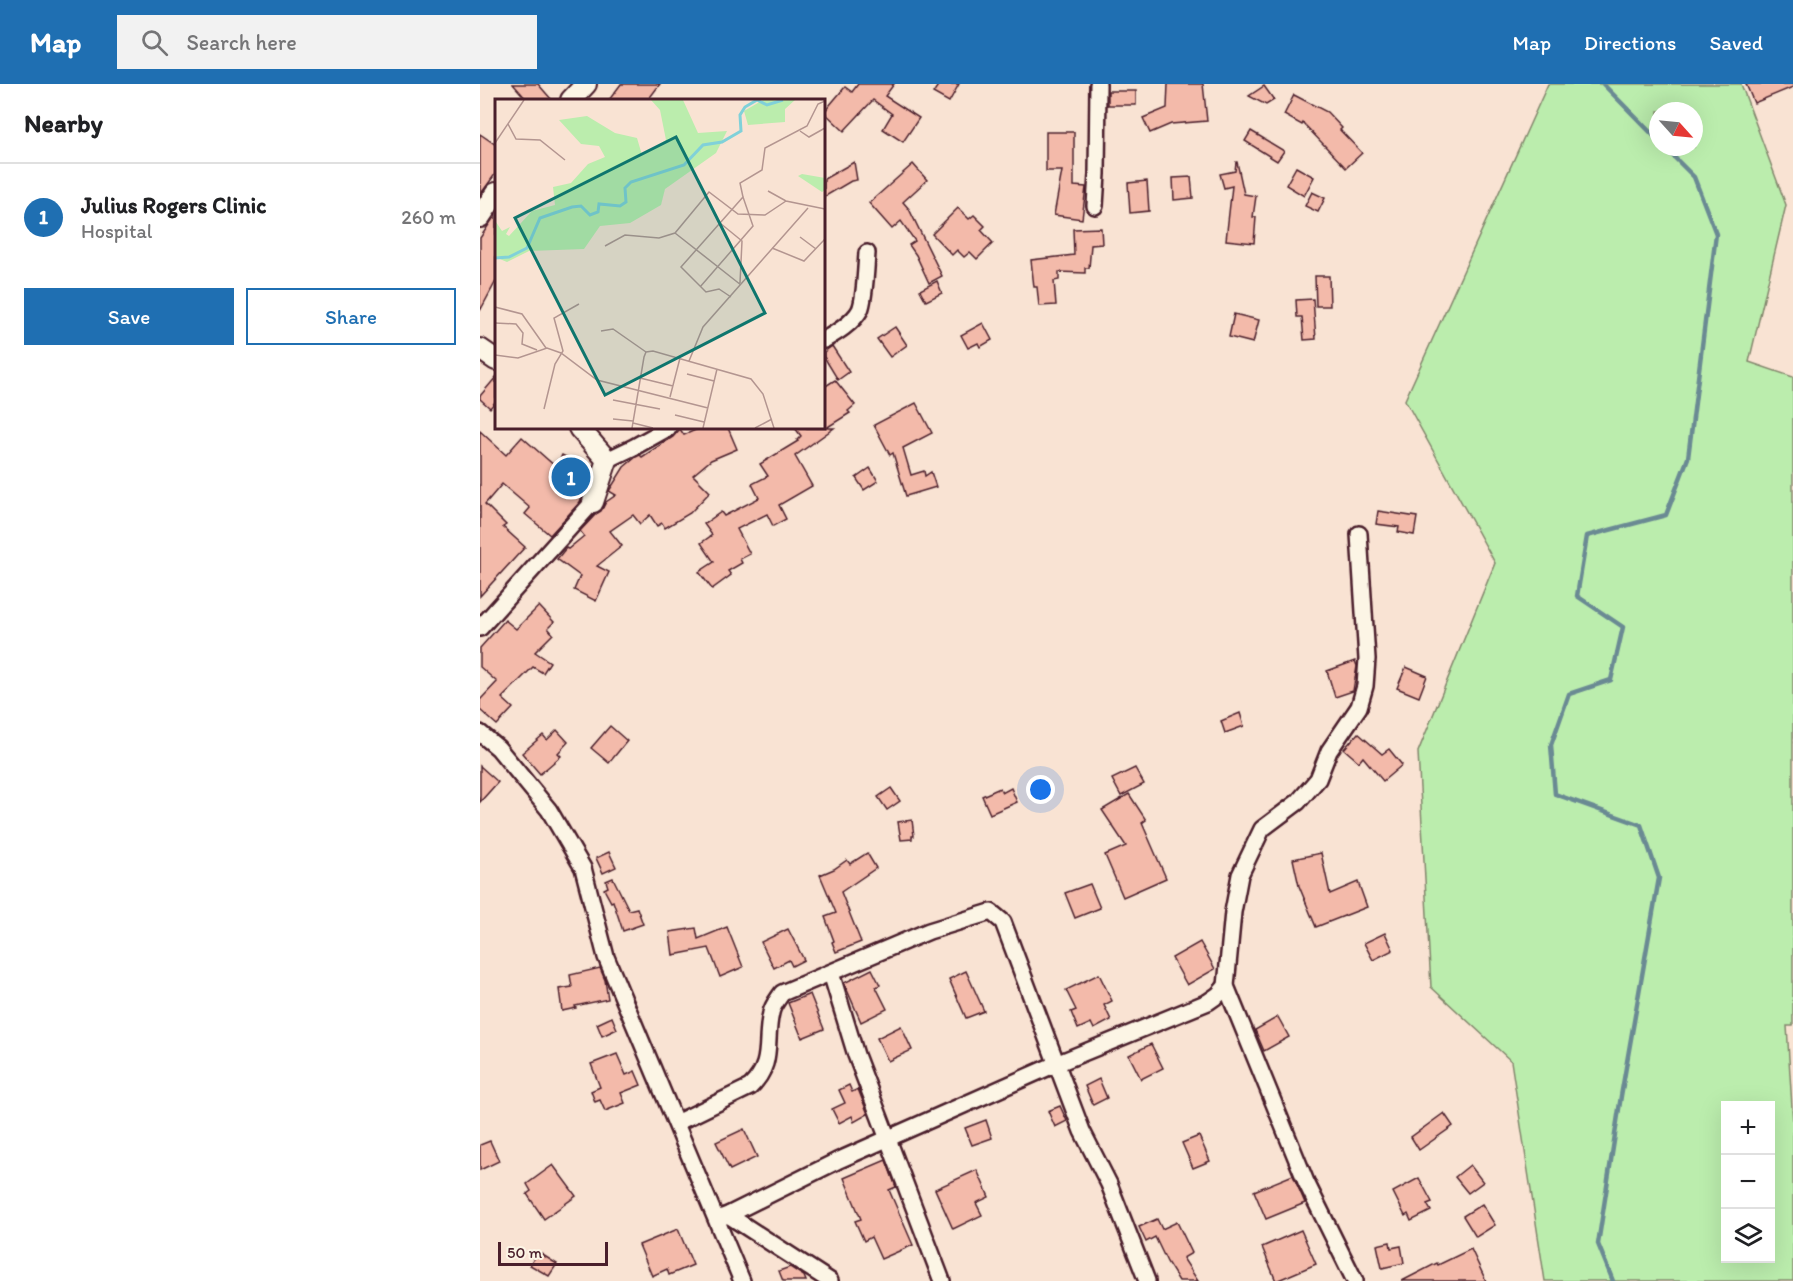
<!DOCTYPE html>
<meta charset="utf-8">
<style>
:root{--surface:#fff;--page:#f2f2f2;--text:#202124;--muted:#757577;--line:#e0e0e0;--accent:#1f6fb2}
body{margin:0;font-family:Itim,sans-serif;background:var(--page);color:var(--text)}
.controls{position:absolute;right:18px;bottom:18px;display:grid;overflow:hidden;border-radius:0px;box-shadow:0 6px 24px #0002}
.controls button{width:54px;height:54px;display:grid;place-items:center;padding:0;border:0;border-bottom:2px solid var(--line);background:var(--surface);color:var(--text);font:30px sans-serif}
.compass{position:absolute;left:1169px;top:18px;width:54px;height:54px;border-radius:50%;background:var(--surface);box-shadow:0 6px 24px #0002;rotate:117deg}
.scale{position:absolute;left:18px;bottom:15px;width:110px;box-sizing:border-box;padding-left:6px;border:3px solid #4a1f2b;border-top:0;font-size:16px;line-height:21px;white-space:nowrap;color:#4a1f2b;-webkit-text-stroke:4px #fcf5e5;paint-order:stroke}
.you{position:absolute;left:561px;top:706px;width:21px;height:21px;margin:-15px;border:4px solid #fff;border-radius:50%;background:#1a73e8;box-shadow:0 0 0 9px #1a73e833}
.badge{display:grid;place-items:center;width:39px;height:39px;border-radius:50%;background:var(--accent);color:#fff;font-size:20px;font-weight:700}
.pin{position:absolute;translate:-50% -50%;border:3px solid #fff;box-shadow:0 2px 6px #0006}
.list{margin:0;padding:0;list-style:none}
h2{display:flex;justify-content:space-between;align-items:center;height:78px;margin:0;padding:0 24px;font-size:26px}
h2 small{font-size:20px;font-weight:400;color:var(--muted)}
.list li{display:grid;grid-template-columns:39px 1fr auto;gap:18px;align-items:center;box-sizing:border-box;height:108px;padding:0 24px;border-top:2px solid var(--line)}
.list b{display:block;font-size:22px;white-space:nowrap}
.list p{margin:0;font-size:20px;white-space:nowrap;color:var(--muted)}
.list em{font-size:20px;font-style:normal;color:var(--muted)}
.actions{display:flex;gap:12px;padding:18px 24px}
.actions a{flex:1;padding:14px 0;border:2px solid var(--accent);border-radius:0px;text-align:center;font-size:21px;color:var(--accent)}
.actions .main{background:var(--accent);color:#fff}
.icon{flex:none;width:33px;height:33px;fill:none;stroke:currentColor;stroke-width:2;stroke-linecap:round;stroke-linejoin:round}
.map{position:relative;flex:none;width:1313px;height:1197px;overflow:hidden}
header{display:flex;align-items:center;gap:36px;box-sizing:border-box;height:84px;padding:0 30px;background:var(--accent);color:#fff}
header strong{font-size:28px}
nav{display:flex;gap:33px;margin-inline-start:auto;font-size:21px}
.search{width:420px;height:54px;background:var(--page);display:flex;align-items:center;gap:15px;box-sizing:border-box;padding:0 21px;border-radius:0px;color:var(--muted);font-size:22px}
main{display:flex}
aside{flex:1;background:var(--surface)}
.map>svg:first-child{display:block}
</style>
<header>
<strong>Map</strong>
<div class="search"><svg class="icon" aria-label="search" viewBox="0 0 24 24"><circle cx="10" cy="10" r="6"/><path d="M15 15l6 6"/></svg>Search here</div>
<nav><a>Map</a><a>Directions</a><a>Saved</a></nav>
</header>
<main>
<aside>
<h2>Nearby<small></small></h2>
<ul class="list">
<li><span class="badge">1</span><div><b>Julius Rogers Clinic</b><p>Hospital</p></div><em>260 m</em></li>
</ul>
<div class="actions"><a class="main">Save</a><a>Share</a></div>
</aside>
<div class="map">
<svg width="1313" height="1197" viewBox="0 0 1313 1197">
<rect width="100%" height="100%" fill="#f9e3d3"/>
<filter id="ink" filterUnits="userSpaceOnUse"><feTurbulence type="fractalNoise" baseFrequency=".0167" numOctaves="2"/><feDisplacementMap in="SourceGraphic" scale="12" xChannelSelector="R" yChannelSelector="G"/><feConvolveMatrix kernelMatrix="1 2 1 2 8 2 1 2 1" color-interpolation-filters="sRGB"/></filter>
<g filter="url(#ink)">
<path fill="#bbedad" stroke="#82866c" stroke-width="1.5" fill-rule="evenodd" d="M1068,0h193l45,121 -37,157 44,15v649h-6l6,97v158h-248l-34,-220 -80,-74 -13,-235 77,-189 -90,-163zM1178,27h36v36h-36zM1246,1022h44v152h-44z"/>
<g fill="none" stroke-linecap="round" stroke-linejoin="round">
<g stroke="#6a8a93" stroke-width="4.5">
<polyline points="1123,0 1178,56"/>
<polyline points="1133,1197 1118,1160 1141,1012 1179,794 1161,741 1075,710 1071,661 1089,610 1131,596 1143,543 1097,512 1107,452 1186,431 1208,374 1236,150 1214,93 1184,63"/>
</g>
</g>
<g fill="#f3baaa" stroke="#4a1f2b" stroke-width="1.5">
<polygon points="33,0 58,0 72,16 47,16"/>
<polygon points="141,0 180,0 168,16 129,16"/>
<polygon points="378,0 414,0 405,12 439,34 423,58 403,45 412,30 393,16 364,47 344,28 365,3 372,8"/>
<polygon points="459,0 479,0 469,18 453,9"/>
<polygon points="688,0 723,0 727,37 691,40 670,49 663,34 687,24"/>
<polygon points="1266,0 1313,0 1313,3 1274,19"/>
<polygon points="784,2 794,16 786,21 769,12"/>
<rect x="628" y="7" width="28" height="14"/>
<polygon points="814,11 847,28 862,44 860,46 882,69 866,84 823,39 822,41 804,31"/>
<polygon points="771,47 804,67 797,77 765,57"/>
<polygon points="566,48 594,48 594,102 606,103 602,135 574,131 582,87 566,87"/>
<polygon points="0,50 16,61 16,89 0,111"/>
<polygon points="374,78 377,96 371,97 344,113 344,95"/>
<polygon points="756,78 757,78 764,110 776,112 773,133 776,133 774,159 746,156 752,102 744,104 740,90 755,87"/>
<polygon points="433,80 447,96 423,118 429,125 462,192 449,199 436,171 429,161 435,157 421,137 412,145 389,119"/>
<polygon points="816,83 834,93 824,112 806,101"/>
<polygon points="711,93 713,114 694,116 693,94"/>
<polygon points="667,97 669,127 650,129 648,99"/>
<polygon points="832,108 845,114 838,128 825,122"/>
<polygon points="478,124 489,135 494,131 505,142 501,146 513,159 497,175 490,168 484,173 477,166 472,171 452,150"/>
<polygon points="16,130 16,197 0,227 0,154"/>
<polygon points="621,144 622,160 611,161 609,184 605,184 605,189 579,188 579,196 574,197 576,221 559,222 557,203 554,203 551,176 594,171 593,145"/>
<polygon points="835,192 849,192 850,222 836,222"/>
<polygon points="457,197 462,209 446,217 440,206"/>
<polygon points="833,215 836,255 824,256 822,233 817,233 816,216"/>
<polygon points="754,230 779,236 773,259 749,253"/>
<polygon points="503,239 512,256 500,263 498,259 488,264 481,251"/>
<polygon points="415,243 427,261 410,273 397,255"/>
<polygon points="352,262 369,288 358,296 344,273 344,268"/>
<polygon points="16,293 16,317 10,324 0,315 0,312"/>
<polygon points="355,296 375,321 368,327 370,329 346,344 354,344 315,372 332,402 299,421 306,435 293,442 287,430 257,445 270,470 260,475 262,479 248,487 251,491 232,505 219,488 234,478 221,459 232,451 224,440 241,428 244,432 279,414 272,400 288,392 280,380 318,357 317,356 321,352 315,344 344,344 344,303"/>
<polygon points="436,319 452,349 423,364 431,391 444,387 445,392 451,388 456,403 426,412 413,369 410,371 394,341"/>
<polygon points="220,344 248,344 257,365 231,376 213,391 230,408 210,429 185,444 182,439 177,442 170,431 160,440 153,431 130,447 142,462 117,482 129,488 116,517 94,506 100,492 77,475 86,464 88,465 104,452 100,447 116,430 121,427 126,418 136,411 129,407 144,383 156,373 160,371 162,373 193,353 200,345 204,351"/>
<polygon points="0,347 26,371 42,353 76,383 82,371 111,386 100,418 70,451 45,430 50,424 22,400 5,420 26,441 23,443 45,463 0,512"/>
<polygon points="390,384 398,397 384,406 376,394"/>
<polygon points="898,427 937,433 934,451 918,448 919,443 896,440"/>
<polygon points="59,522 74,538 68,544 73,550 55,568 70,578 63,589 53,583 22,614 33,624 17,641 0,626 0,616 17,598 0,583 0,564 25,536 36,545"/>
<polygon points="875,577 877,582 873,607 855,613 847,587"/>
<polygon points="926,583 947,592 939,613 917,604"/>
<polygon points="760,629 764,642 745,649 741,637"/>
<polygon points="130,642 147,657 129,679 111,664"/>
<polygon points="77,646 88,658 78,669 81,672 60,690 42,669 63,651 67,656"/>
<polygon points="878,649 902,670 909,665 922,681 903,697 883,673 879,678 864,665"/>
<polygon points="0,682 18,698 0,718"/>
<polygon points="655,684 664,700 641,712 632,695"/>
<polygon points="411,704 420,717 407,726 398,713"/>
<polygon points="520,704 522,709 531,704 537,718 510,730 502,712"/>
<polygon points="649,710 666,736 662,739 686,794 643,813 625,771 646,762 622,726"/>
<polygon points="432,736 434,752 432,752 432,755 421,756 418,738"/>
<polygon points="129,768 136,783 123,789 116,774"/>
<polygon points="387,769 396,784 361,808 381,858 356,868 352,858 354,857 345,833 356,829 340,791 354,785 367,776 370,780"/>
<polygon points="841,769 850,810 878,798 887,823 836,843 819,802 813,775"/>
<polygon points="133,794 149,826 157,824 163,840 143,847 133,817 131,818 124,805 128,803 126,797"/>
<polygon points="610,800 620,824 595,834 585,809"/>
<polygon points="247,843 263,883 240,893 229,864 193,871 190,848 216,844 218,855"/>
<polygon points="308,845 324,876 312,882 309,876 294,884 281,858"/>
<polygon points="905,849 913,866 893,876 884,859"/>
<polygon points="720,858 735,885 707,901 692,874"/>
<polygon points="120,884 125,896 128,915 95,922 96,924 82,927 79,905 92,903 90,891"/>
<polygon points="392,885 400,901 396,903 407,925 381,938 364,899"/>
<polygon points="486,887 504,927 486,934 469,895"/>
<polygon points="619,890 632,917 624,921 631,936 614,945 611,939 598,945 591,928 596,926 586,906"/>
<polygon points="330,910 344,945 322,954 308,919"/>
<polygon points="132,933 137,945 122,952 117,940"/>
<polygon points="798,933 809,953 784,967 775,946"/>
<polygon points="421,942 432,966 408,977 397,954"/>
<polygon points="671,960 683,984 661,995 649,971"/>
<polygon points="137,970 146,991 155,987 161,1001 141,1009 145,1019 125,1027 120,1016 115,1018 111,1007 120,1003 111,980"/>
<polygon points="619,995 627,1014 613,1021 605,1002"/>
<polygon points="369,1001 372,1008 378,1005 388,1030 374,1038 372,1032 359,1039 352,1025 365,1019 359,1006"/>
<polygon points="580,1022 587,1037 575,1043 568,1027"/>
<polygon points="964,1029 973,1042 939,1066 931,1053"/>
<polygon points="506,1036 512,1054 492,1061 485,1044"/>
<polygon points="264,1045 277,1073 250,1086 236,1058"/>
<polygon points="719,1052 730,1077 713,1084 702,1059"/>
<polygon points="10,1057 19,1077 0,1086 0,1061"/>
<polygon points="406,1076 416,1103 409,1106 433,1161 401,1175 391,1153 384,1157 375,1137 381,1135 364,1094"/>
<polygon points="73,1081 96,1112 64,1135 47,1110 51,1107 47,1100"/>
<polygon points="990,1081 1003,1098 988,1109 975,1093"/>
<polygon points="497,1086 509,1113 496,1119 502,1131 473,1145 455,1105"/>
<polygon points="813,1091 825,1119 786,1135 774,1107"/>
<polygon points="939,1094 952,1118 947,1120 951,1127 931,1137 928,1130 925,1132 913,1108"/>
<polygon points="1002,1120 1015,1141 996,1153 983,1132"/>
<polygon points="677,1135 682,1145 697,1138 712,1169 703,1174 718,1197 699,1197 687,1178 675,1153 666,1158 659,1143"/>
<polygon points="198,1145 213,1181 189,1191 187,1185 172,1192 159,1161"/>
<polygon points="821,1146 836,1180 796,1197 782,1163"/>
<polygon points="910,1158 911,1164 921,1162 924,1179 902,1184 897,1161"/>
<polygon points="991,1165 1006,1197 922,1197 957,1179 958,1181"/>
<polygon points="58,1168 77,1180 69,1192 50,1181"/>
<polygon points="310,1183 324,1192 326,1197 303,1197 299,1187"/>
</g>
<g fill="none" stroke-linecap="round" stroke-linejoin="round">
<g stroke="#4a1f2b" stroke-width="20">
<g id="minor">
<polyline points="615,122 617,90 618,0"/>
<path d="M344,256c12,-7 29,-17 36,-30 5,-11 6,-44 7,-57"/>
<polyline points="127,376 154,363 188,344"/>
<polyline points="0,544 113,418"/>
<polyline points="0,649 18,664 69,726 103,784 126,873 262,1197"/>
<polyline points="351,889 376,971 462,1197"/>
<path d="M196,1039l74,-36c25,-24 14,-45 21,-74 1,-7 7,-14 11,-20l147,-62 62,-19 12,10 79,209 27,53 38,97"/>
<polyline points="248,1131 350,1197"/>
<polyline points="237,1135 248,1131 357,1077 576,980 728,918 738,911 746,902"/>
<polyline points="875,1197 826,1098 746,902 753,828 760,791 782,745 818,718 838,695 849,667 879,623 885,602 887,575 879,450"/>
</g>
</g>
<g stroke="#4a1f2b" stroke-width="24">
<g id="tertiary">
<polyline points="91,16 106,0"/>
<polyline points="0,133 16,109"/>
<polyline points="0,265 16,276"/>
<polyline points="99,344 127,376 113,418"/>
</g>
</g>
<use href="#minor" stroke="#fcf5e5" stroke-width="15"/>
<use href="#tertiary" stroke="#fcf5e5" stroke-width="20"/>
</g>
</g>
<g transform="translate(15 15)">
<rect width="330" height="330" fill="#f9e3d3"/>
<path d="M156,1h32l15,33 29,-2 -11,22 -51,36 -4,16 -31,18 -30,3 -16,23 -55,2 -22,11 -12,-5 1,-35 6,9 8,-4 -4,7 3,2 23,-25 23,-6 -2,-18 18,-4 17,-19 17,-7 -6,-11 -18,-2 -22,-24 28,-4 28,17 22,5 5,17 24,-15 -6,-30zM268,1h32l-10,9v13l-37,3 -4,-14zM307,75l23,4v12l-3,2 -24,-16z" fill="#bbedad"/>
<path fill="none" stroke="#80d1d9" stroke-width="3" d="M0,159l14,-1 18,-9 13,-30 32,-11 9,-1 9,9 8,-3 1,-8 21,2 6,-4 -1,-14 6,-6 53,-17 19,-20 19,-3 19,-11 -1,-16 5,-8 12,-7 10,5 16,-5"/>
<path fill="none" stroke="#b39590" stroke-width="1.5" d="M13,25l8,15 24,1 25,20M305,32l9,6 16,-9M0,44l29,-43M273,92l18,10 39,8M225,124l22,18 -2,42M180,134l66,52M305,138l16,12M110,147l20,-11 34,3 16,-5 34,-41 29,22 27,1 21,-14M277,149l32,13 21,-22M205,188l53,-61 -10,-29M236,198l-12,-8 -13,3 -25,-25 62,-70 -3,-14 22,-13 3,-22 42,-22 11,-22 7,-3M0,208l27,7 24,34M0,224l21,1 7,9 -1,11 15,6M106,232l12,-2 33,23M0,256l23,3 29,-10 14,5 36,27 111,28M194,262l14,-34 105,-119M192,275l27,7M145,279l33,8M175,298l10,-39M118,301l47,9M49,310l11,-45 8,-13 -9,-33 25,-14M180,316l29,7M118,320l20,2M138,324l20,5M137,329l12,-71 2,-5 7,-1 98,28 12,15 11,34M208,329l14,-59M260,329l17,-9"/>
<path fill="#0f766e" fill-opacity="0.15" stroke="#0f766e" stroke-width="3" d="M181,38l89,176 -160,82 -90,-177z"/>
<rect width="330" height="330" fill="none" stroke="#4a1f2b" stroke-width="3"/>
</g>
</svg>
<div class="controls">
<button>+</button>
<button>−</button>
<button><svg class="icon" aria-label="layers" viewBox="0 0 24 24"><path d="M12 4l9 5-9 5-9-5zM3 14l9 5 9-5"/></svg></button>
</div>
<svg class="compass" viewBox="-18 -18 36 36"><path d="M0-13l5 13h-10z" fill="#e53935"/><path d="M0 13l5-13h-10z" fill="#757577"/></svg>
<div class="scale">50 m</div>
<div class="you"></div>
<div class="pin badge" style="left:91px;top:393px">1</div>
</div>
</main>
